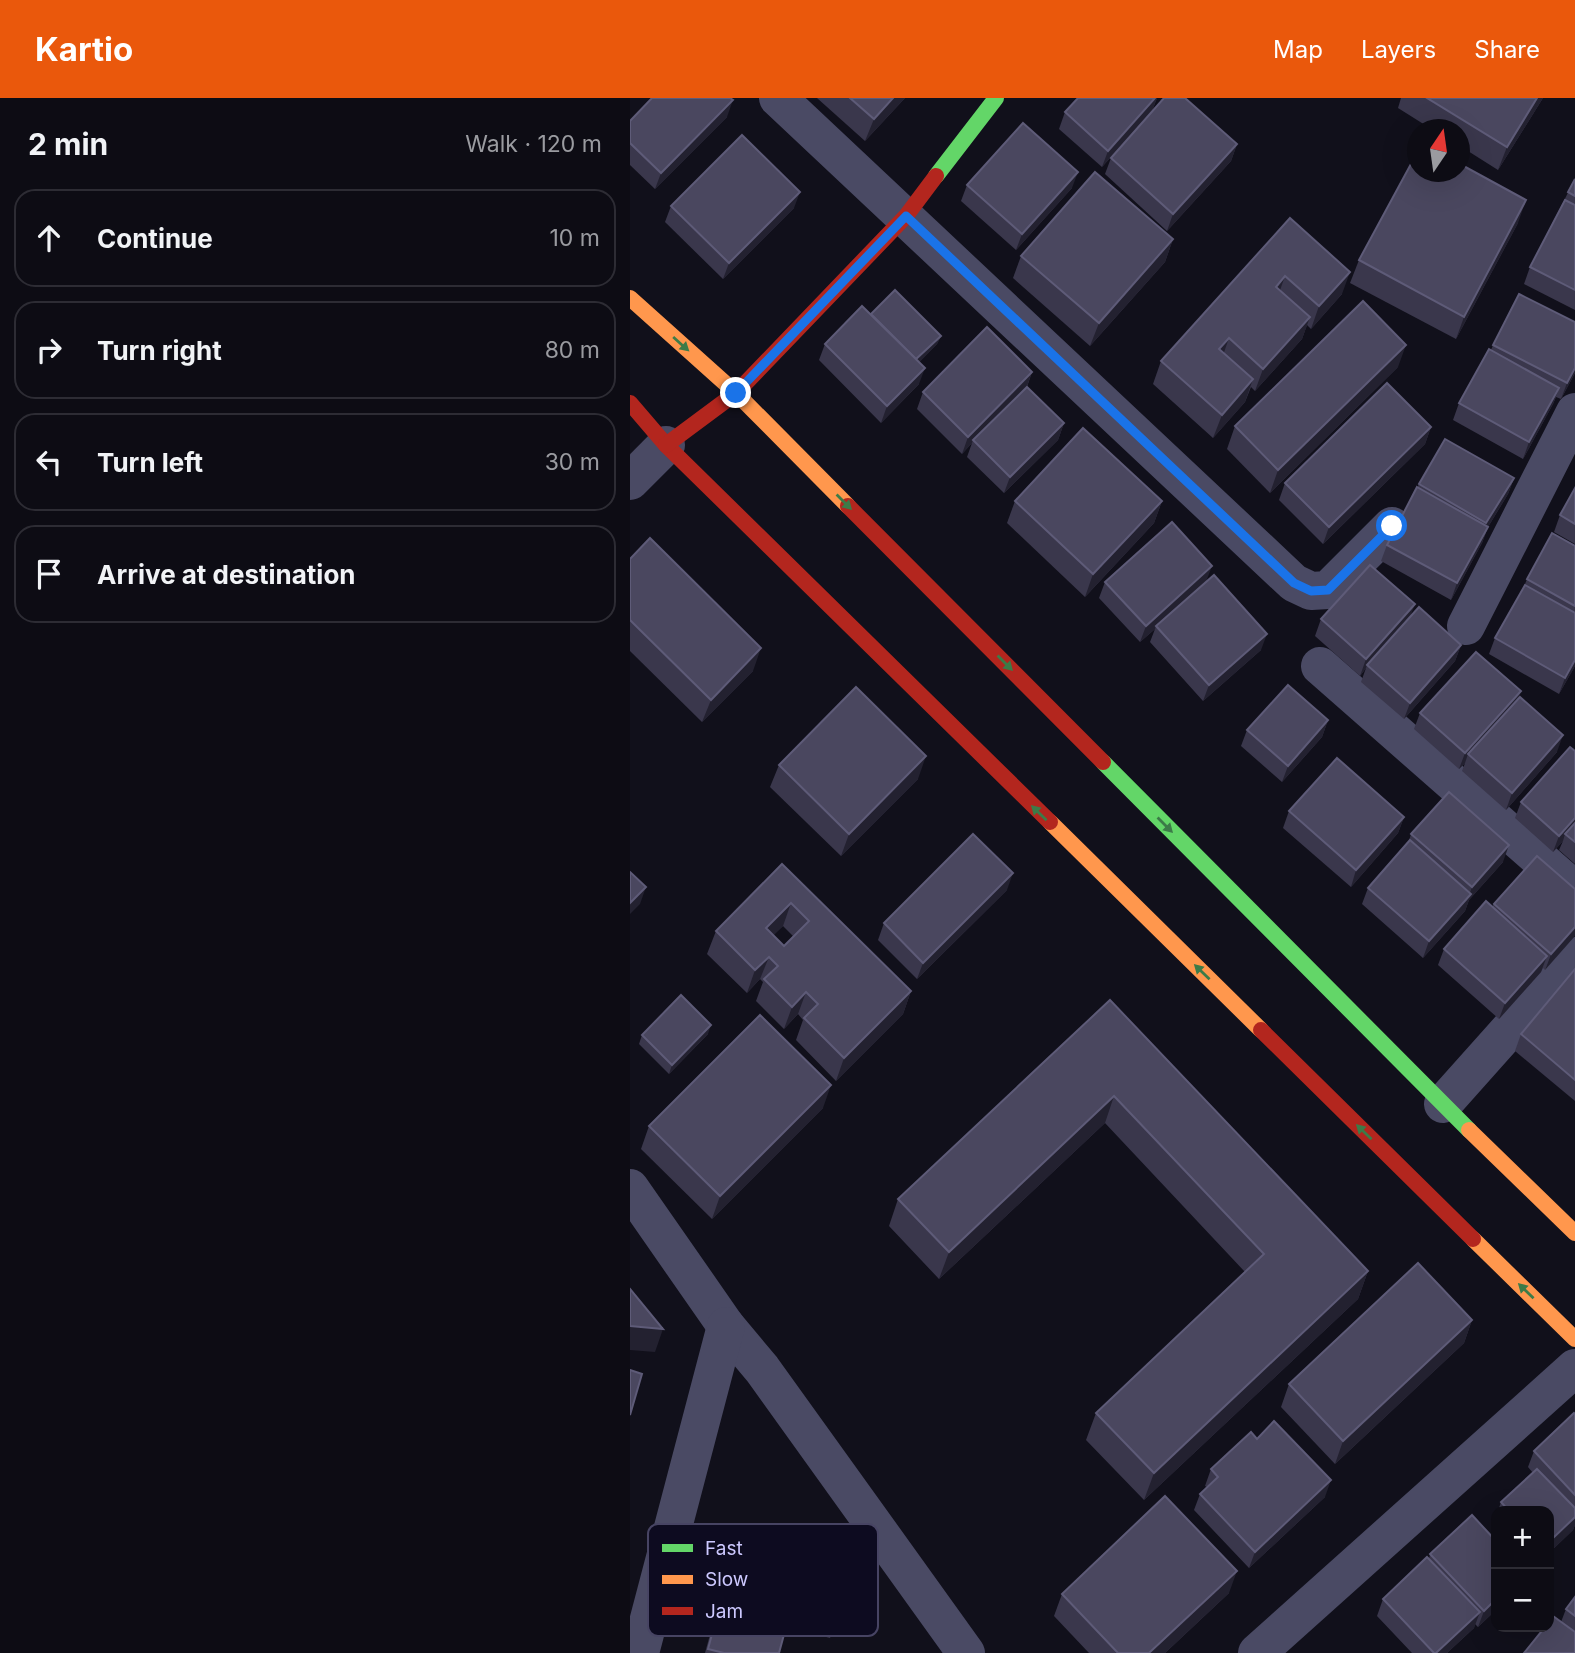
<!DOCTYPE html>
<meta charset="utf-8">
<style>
:root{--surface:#0d0c14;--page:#1b1a22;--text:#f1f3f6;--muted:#9a9ba0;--line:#2d2c34;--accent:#ea580c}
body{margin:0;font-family:Inter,sans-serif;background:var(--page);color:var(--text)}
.controls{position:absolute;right:21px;bottom:21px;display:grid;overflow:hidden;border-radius:14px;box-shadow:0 7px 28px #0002}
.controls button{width:63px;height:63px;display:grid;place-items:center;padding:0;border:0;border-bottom:2px solid var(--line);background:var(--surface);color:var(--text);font:35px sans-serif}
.compass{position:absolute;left:777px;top:21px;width:63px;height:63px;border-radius:50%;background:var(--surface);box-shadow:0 7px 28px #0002;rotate:13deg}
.stop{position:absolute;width:21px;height:21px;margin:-16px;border:5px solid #1a73e8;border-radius:50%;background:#fff}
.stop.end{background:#1a73e8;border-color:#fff;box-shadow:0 2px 7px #0008}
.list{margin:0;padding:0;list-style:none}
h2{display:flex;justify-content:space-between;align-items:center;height:91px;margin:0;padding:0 28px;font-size:30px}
h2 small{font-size:23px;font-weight:400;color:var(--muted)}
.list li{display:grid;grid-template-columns:46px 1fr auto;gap:21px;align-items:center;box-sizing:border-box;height:98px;margin:0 14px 14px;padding:0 14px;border:2px solid var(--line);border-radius:21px}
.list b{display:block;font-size:26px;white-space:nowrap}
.list em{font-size:23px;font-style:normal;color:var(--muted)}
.icon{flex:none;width:38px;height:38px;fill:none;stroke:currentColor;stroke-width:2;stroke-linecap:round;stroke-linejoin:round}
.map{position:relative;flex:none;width:945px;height:1555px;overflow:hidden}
header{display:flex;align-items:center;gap:42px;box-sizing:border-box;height:98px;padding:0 35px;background:var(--accent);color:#fff}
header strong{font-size:33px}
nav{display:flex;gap:38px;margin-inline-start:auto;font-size:24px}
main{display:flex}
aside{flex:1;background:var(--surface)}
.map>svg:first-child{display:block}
</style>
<header>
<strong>Kartio</strong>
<nav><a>Map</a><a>Layers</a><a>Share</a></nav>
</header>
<main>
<aside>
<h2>2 min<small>Walk · 120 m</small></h2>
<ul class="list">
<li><svg class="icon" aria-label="ahead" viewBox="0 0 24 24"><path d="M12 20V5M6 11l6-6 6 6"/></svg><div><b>Continue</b></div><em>10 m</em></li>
<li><svg class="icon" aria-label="right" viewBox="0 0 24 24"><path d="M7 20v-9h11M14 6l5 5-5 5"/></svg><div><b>Turn right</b></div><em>80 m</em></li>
<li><svg class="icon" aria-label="left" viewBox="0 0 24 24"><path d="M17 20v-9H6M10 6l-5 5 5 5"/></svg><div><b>Turn left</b></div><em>30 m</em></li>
<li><svg class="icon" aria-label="arrive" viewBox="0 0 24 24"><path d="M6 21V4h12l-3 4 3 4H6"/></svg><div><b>Arrive at destination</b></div></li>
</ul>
</aside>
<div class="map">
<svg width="945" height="1555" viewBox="0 0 945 1555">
<rect width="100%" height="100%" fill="#11101b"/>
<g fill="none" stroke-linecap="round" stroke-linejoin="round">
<g stroke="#4a4a64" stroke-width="38">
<polyline points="148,0 664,485 681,493 698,492 762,428"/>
<polyline points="0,383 36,347"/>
<polyline points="836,528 945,314"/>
<polyline points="690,568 945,792"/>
<polyline points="813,1006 945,858"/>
<polyline points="0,1090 96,1228 132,1271 336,1555"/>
<polyline points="10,1555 96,1228"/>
<polyline points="627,1555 945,1270"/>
</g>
<g stroke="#63d668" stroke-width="16">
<polyline points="306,78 366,0"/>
<polyline points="473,664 839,1032"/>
</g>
<g stroke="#ff974d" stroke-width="16">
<polyline points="0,200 106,295 218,408"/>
<polyline points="420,724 631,932"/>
<polyline points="839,1032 945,1135"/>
<polyline points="843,1141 945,1241"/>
</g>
<g stroke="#b3261e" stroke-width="16">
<polyline points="0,305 36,347 420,724"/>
<polyline points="36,347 106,295 276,118 306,78"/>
<polyline points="218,408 473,664"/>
<polyline points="631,932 843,1141"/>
</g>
</g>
<g fill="#3a374c" fill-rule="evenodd">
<polygon points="187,0 275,0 235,43"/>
<polygon points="448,0 527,0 522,13 472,69 429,31 435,14"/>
<polygon points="771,0 913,0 868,72 830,48 830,32 803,32 768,10"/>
<polygon points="97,19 25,91 0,67 0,23"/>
<polygon points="607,46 601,63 537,133 475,76 481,60"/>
<polygon points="945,81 945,212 894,186 900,169"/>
<polygon points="337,87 442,90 386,152 331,103"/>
<polygon points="41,108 164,110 93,181 35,124"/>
<polygon points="660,120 712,196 681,231 677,227 672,241 625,293 621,289 615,304 583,340 523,286 531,263"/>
<polygon points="888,125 826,241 720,185 729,162"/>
<polygon points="543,141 535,164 460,248 383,180 391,158"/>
<polygon points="241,216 311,238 307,246 289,264 289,286 251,325 189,262 195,246"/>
<polygon points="863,247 945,275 931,301 926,299 923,306 893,361 823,322 829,305 861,252"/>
<polygon points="768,269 640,395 597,351 605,328"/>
<polygon points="402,274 397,289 434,325 428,342 374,395 337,359 342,345 332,356 287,311 293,294"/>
<polygon points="801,329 795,346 693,446 649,402 655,385"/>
<polygon points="884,380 878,396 858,429 852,445 821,502 751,463 757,447 789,386"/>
<polygon points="945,390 945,446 924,434 930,417"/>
<polygon points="385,403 532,403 524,425 455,499 377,425"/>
<polygon points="945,448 945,568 929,596 859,556 865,540 893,491 897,481"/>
<polygon points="0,461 123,573 72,624 0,553"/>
<polygon points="576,483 631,552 573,603 520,544 525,531 510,544 469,500 475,484"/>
<polygon points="780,519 831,547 825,563 774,621 731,584 736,570 730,578 685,538 691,521"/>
<polygon points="887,602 927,654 876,712 832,673 835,665 829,671 784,631 790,615"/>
<polygon points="698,622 692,639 652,684 611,648 617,632"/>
<polygon points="945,653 945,766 929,752 933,743 923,754 885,720 891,704"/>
<polygon points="149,667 288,681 211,758 140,689"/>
<polygon points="659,713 774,719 768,735 721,789 653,730"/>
<polygon points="781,736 873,764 839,802 835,813 793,860 732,806 738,790 779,743"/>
<path d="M152,766l129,127 -8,23 -67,67 -40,-41 7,-20 -5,-6 -14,15 -28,-28 7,-19 -3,-3 -13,14 -40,-39 9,-23zM153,828l10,10 -9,10 -11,-11z"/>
<polygon points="945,791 915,872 913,870 911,874 869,921 808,867 814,851 862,809 864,806"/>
<polygon points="377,792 287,881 248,842 254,825"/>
<polygon points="945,871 945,1003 885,953 891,936"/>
<polygon points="480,902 738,1173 728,1201 514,1402 456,1342 466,1315 615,1174 475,1025 309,1181 259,1128 268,1101"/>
<polygon points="78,936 39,976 9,946 12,937"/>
<polygon points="193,1010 82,1121 11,1051 19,1028"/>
<polygon points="842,1222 834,1245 705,1366 651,1309 659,1286"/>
<polygon points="945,1316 945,1427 943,1432 919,1455 919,1413 868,1413 871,1404 903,1375 898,1369 904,1353"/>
<polygon points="627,1341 695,1399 619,1470 564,1412 570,1396 577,1389 575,1388 581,1371"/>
<polygon points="182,1442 206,1523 200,1540 158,1529 176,1459"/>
<polygon points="866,1443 866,1512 848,1529 845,1526 844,1530 817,1555 782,1555 747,1518 753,1501 799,1461 800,1456"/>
<polygon points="95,1488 149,1555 75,1555 89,1504"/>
<polygon points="599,1495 535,1555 459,1555 424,1518 432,1496"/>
<polygon points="945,1499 945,1555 931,1524 936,1511"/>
</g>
<g fill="#232130">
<polygon points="263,0 275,0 235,43 244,21"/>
<polygon points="525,0 527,0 522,13 472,69 478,53"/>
<polygon points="907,0 913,0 868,72 877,49"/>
<polygon points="103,2 97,19 25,91 31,75"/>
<polygon points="607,46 601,63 537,133 543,116"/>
<polygon points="448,74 442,90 386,152 392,136"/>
<polygon points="170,94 164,110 93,181 99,165"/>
<polygon points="896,102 888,125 826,241 834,219"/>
<polygon points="543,141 535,164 460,248 469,225"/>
<polygon points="720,174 712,196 681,231 689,208"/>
<polygon points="655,178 647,201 646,189"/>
<polygon points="680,219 672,241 625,293 633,271"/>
<polygon points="311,238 307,246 282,272 285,263"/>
<polygon points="599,240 591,263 589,251"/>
<polygon points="776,247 768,269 640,395 648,372"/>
<polygon points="295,270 289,286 251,325 257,308"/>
<polygon points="945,270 945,275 931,301 937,285"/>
<polygon points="402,274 396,291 343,342 342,345 332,356 338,339"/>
<polygon points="623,281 615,304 583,340 592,317"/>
<polygon points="929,290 923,306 893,361 899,344"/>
<polygon points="434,325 428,342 374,395 380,379"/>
<polygon points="801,329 795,346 693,446 699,429"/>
<polygon points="884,380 878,396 850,442 856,425"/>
<polygon points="532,403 524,425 455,499 463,476"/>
<polygon points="858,429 852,445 821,502 827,485"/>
<polygon points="582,468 576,484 526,528 525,531 510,544 516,528"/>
<polygon points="785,506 779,522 737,567 736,570 730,578 736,561"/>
<polygon points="637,536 631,552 573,603 579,587"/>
<polygon points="831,547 825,563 774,621 780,605"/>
<polygon points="131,550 123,573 72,624 81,602"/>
<polygon points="945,562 945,568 929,596 935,580"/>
<polygon points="891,593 885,609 838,656 835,665 829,671 835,655"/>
<polygon points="698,622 692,639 652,684 658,668"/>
<polygon points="933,637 927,654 876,712 882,695"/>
<polygon points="296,658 288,681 211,758 219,736"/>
<polygon points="774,719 768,735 721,789 726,772"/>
<polygon points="945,720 945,729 935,736 933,743 923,754 929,738"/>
<polygon points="879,747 873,764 839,802 835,813 793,860 799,843 838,800 842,789"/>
<polygon points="383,775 377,792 287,881 293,865"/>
<polygon points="16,789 10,806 0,816 0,805"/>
<polygon points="161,805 153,828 128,853 136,830"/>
<polygon points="945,829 945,838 915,872 921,856"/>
<polygon points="917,858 911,874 869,921 875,905"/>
<polygon points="139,859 130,881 117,895 125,872"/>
<polygon points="281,893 273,916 206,983 214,960"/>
<polygon points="176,894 168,916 154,931 162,909"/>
<polygon points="81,927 78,936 39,976 42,967"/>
<polygon points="201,987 193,1010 82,1121 90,1098"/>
<polygon points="484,998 475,1025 309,1181 319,1154"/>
<polygon points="738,1173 728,1201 514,1402 524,1375"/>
<polygon points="842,1222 834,1245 705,1366 713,1343"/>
<polygon points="0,1228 33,1231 25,1254 0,1252"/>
<polygon points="701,1382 695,1399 619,1470 625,1454"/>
<polygon points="945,1419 945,1427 943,1432 919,1455 919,1444"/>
<polygon points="607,1473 599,1495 535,1555 519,1555"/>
<polygon points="866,1501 866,1512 848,1529 854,1513"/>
<polygon points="850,1514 844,1530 817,1555 806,1555"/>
</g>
<g fill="#4a475f" stroke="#5e5b78" stroke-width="2" fill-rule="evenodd">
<polygon points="22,0 100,0 103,2 31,75 0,45 0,23"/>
<polygon points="220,0 263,0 244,21"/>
<polygon points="448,0 525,0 478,53 435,14"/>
<polygon points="534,0 555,0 607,46 543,116 481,60"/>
<polygon points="797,0 907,0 877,49"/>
<polygon points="393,25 448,74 392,136 337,87"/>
<polygon points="112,37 170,94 99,165 41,108"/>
<polygon points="788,53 788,74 830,74 830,66 896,102 834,219 729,162"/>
<polygon points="465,74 543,141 469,225 391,158"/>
<polygon points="945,81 945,98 938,94"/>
<polygon points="935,102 945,107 945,192 900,169"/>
<polygon points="660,120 720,174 689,208 655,178 646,189 680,219 633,271 599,240 589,251 623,281 592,317 531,263"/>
<polygon points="265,192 311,238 286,261 241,216"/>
<polygon points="889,196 945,224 945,270 937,285 863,247"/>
<polygon points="733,203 776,247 648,372 605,328"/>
<polygon points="232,208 295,270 257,308 195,246"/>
<polygon points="357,229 402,274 338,339 293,294"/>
<polygon points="859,251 929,290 899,344 829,305"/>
<polygon points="757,285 801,329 699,429 655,385"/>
<polygon points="397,289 434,325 380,379 343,342"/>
<polygon points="453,330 532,403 463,476 385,403"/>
<polygon points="815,341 884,380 856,425 789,386"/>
<polygon points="787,389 858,429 827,485 757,447"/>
<polygon points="945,390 945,426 930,417"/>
<polygon points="542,424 582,468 516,528 475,484"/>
<polygon points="922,435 945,448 945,508 897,481"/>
<polygon points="20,440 131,550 81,602 0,522 0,461"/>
<polygon points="740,467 785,506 736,561 691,521"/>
<polygon points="584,477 637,536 579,587 526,528"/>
<polygon points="895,487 945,515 945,562 935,580 865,540"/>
<polygon points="789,509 831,547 780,605 737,567"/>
<polygon points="846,554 891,593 835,655 790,615"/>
<polygon points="658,587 698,622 658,668 617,632"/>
<polygon points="226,589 296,658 219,736 149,667"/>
<polygon points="890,599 933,637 882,695 838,656"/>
<polygon points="940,649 945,653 945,720 929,738 891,704"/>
<polygon points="707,660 774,719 726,772 659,713"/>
<polygon points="819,694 879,747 842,789 781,736"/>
<polygon points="945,725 945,744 935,736"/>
<polygon points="343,736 383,775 293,865 254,825"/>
<polygon points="780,742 841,796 799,843 738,790"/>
<polygon points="907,758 945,791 945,829 921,856 864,806"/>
<path d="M152,766l129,127 -67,67 -40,-40 14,-14 -12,-12 -14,15 -28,-28 14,-13 -9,-9 -14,13 -39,-39zM161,805l18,18 -25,25 -18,-18z"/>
<polygon points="0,774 16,789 0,805"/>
<polygon points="856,803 917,858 875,905 814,851"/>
<polygon points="945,871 945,982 891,936"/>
<polygon points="51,897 81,927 42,967 12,937"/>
<polygon points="480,902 738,1173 524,1375 466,1315 634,1156 484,998 319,1154 268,1101"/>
<polygon points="130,917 201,987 90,1098 19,1028"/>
<polygon points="788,1165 842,1222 713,1343 659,1286"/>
<polygon points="0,1191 33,1231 0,1228"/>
<polygon points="0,1272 12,1276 0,1317"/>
<polygon points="944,1315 945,1316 945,1397 904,1353"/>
<polygon points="644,1323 701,1382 625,1454 570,1396 588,1379 581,1371 621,1334 627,1341"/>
<polygon points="907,1371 945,1410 945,1419 919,1444 919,1413 879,1413 871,1404"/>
<polygon points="535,1398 607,1473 519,1555 488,1555 432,1496"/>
<polygon points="842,1417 866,1443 866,1501 854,1513 800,1456"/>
<polygon points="797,1459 850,1514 806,1555 804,1555 753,1501"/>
<polygon points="95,1488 162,1507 149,1555 94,1555 78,1551"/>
<polygon points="945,1499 945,1518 936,1511"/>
<polygon points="923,1518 945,1534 945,1555 894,1555 915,1529 919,1529 919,1524"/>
</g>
<defs><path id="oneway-solid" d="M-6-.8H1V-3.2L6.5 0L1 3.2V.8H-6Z" transform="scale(1.75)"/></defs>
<g fill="#3c7b48">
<use href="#oneway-solid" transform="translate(51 246) rotate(42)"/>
<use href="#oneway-solid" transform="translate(214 404) rotate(45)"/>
<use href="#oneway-solid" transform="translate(375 565) rotate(45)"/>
<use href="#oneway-solid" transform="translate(409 715) rotate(-136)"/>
<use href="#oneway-solid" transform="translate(535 727) rotate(45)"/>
<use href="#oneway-solid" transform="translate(572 874) rotate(-136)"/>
<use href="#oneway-solid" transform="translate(734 1034) rotate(-136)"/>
<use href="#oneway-solid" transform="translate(896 1193) rotate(-136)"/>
</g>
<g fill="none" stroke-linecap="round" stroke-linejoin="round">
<polyline stroke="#1a73e8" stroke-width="9" points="106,295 276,118 664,485 681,493 698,492 762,428"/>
</g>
<rect x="18" y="1426" width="230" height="112" rx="10" fill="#0d0b20" stroke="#474463" stroke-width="2"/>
<rect x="32" y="1446" width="31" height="8" fill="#63d668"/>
<rect x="32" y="1477" width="31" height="9" fill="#ff974d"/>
<rect x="32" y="1509" width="31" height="8" fill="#b3261e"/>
<g font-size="19" fill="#cdc9ff">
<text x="75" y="1457">Fast</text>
<text x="75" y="1488">Slow</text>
<text x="75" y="1520">Jam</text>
</g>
</svg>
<div class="controls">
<button>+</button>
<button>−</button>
</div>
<svg class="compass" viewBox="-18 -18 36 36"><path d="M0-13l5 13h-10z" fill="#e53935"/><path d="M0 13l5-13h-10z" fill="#9a9ba0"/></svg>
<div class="stop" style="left:762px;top:428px"></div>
<div class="stop end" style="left:106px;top:295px"></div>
</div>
</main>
